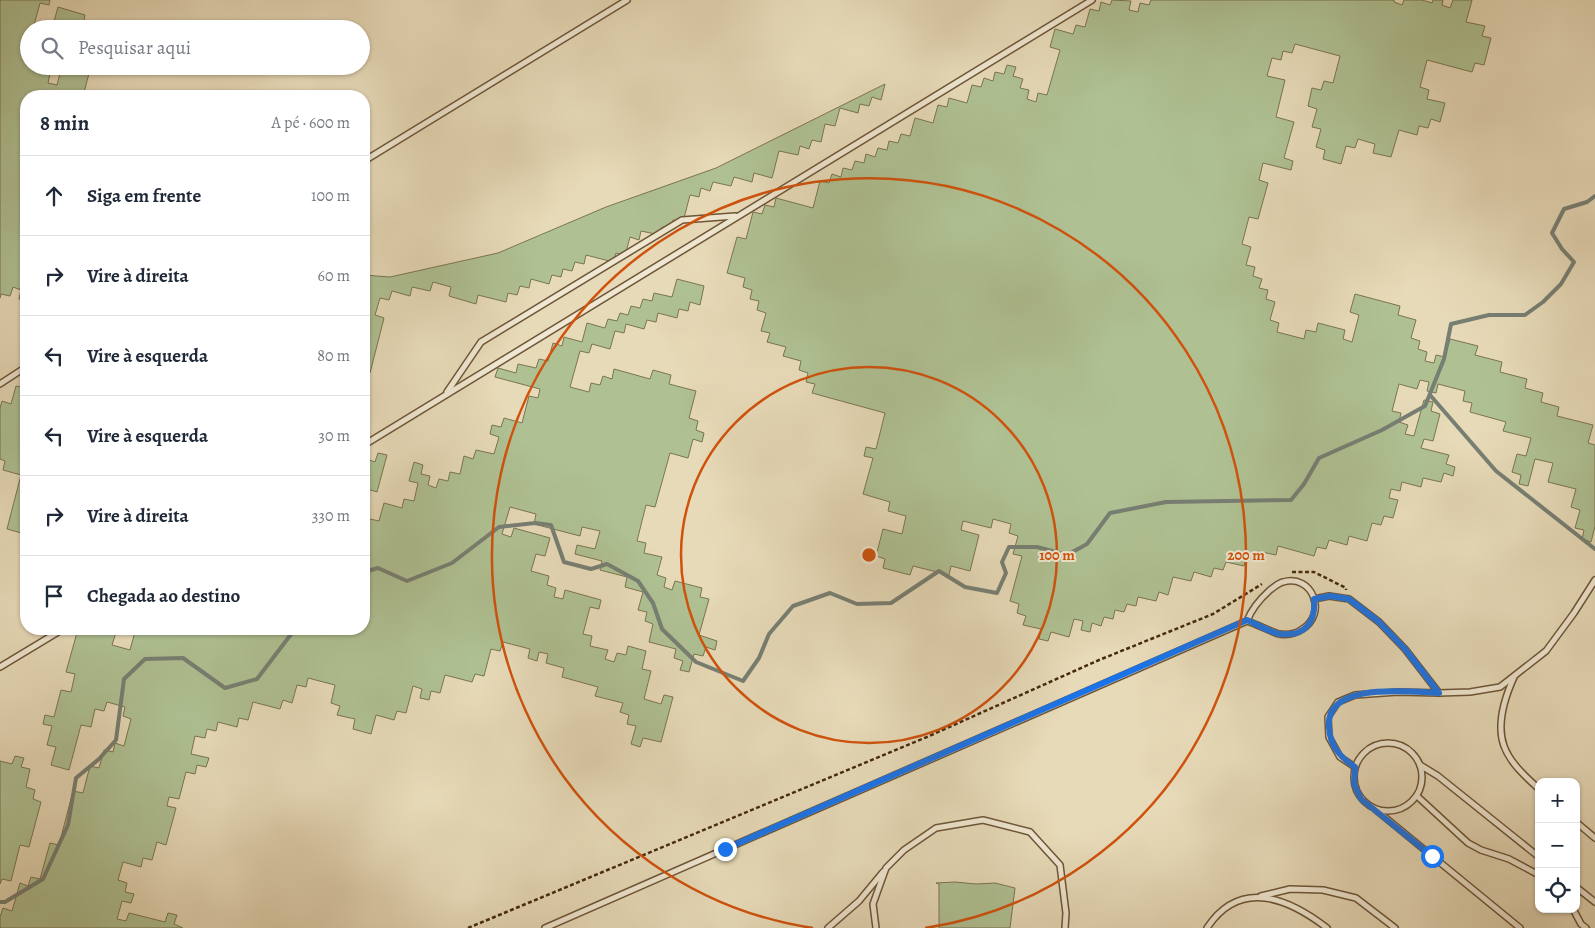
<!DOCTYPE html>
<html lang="pt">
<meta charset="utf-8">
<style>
:root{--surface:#fff;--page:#f6f6f7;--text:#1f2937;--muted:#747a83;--line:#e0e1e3}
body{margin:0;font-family:Alegreya,serif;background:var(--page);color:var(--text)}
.controls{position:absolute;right:15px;bottom:15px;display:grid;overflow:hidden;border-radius:10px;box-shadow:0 1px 4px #0004}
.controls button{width:45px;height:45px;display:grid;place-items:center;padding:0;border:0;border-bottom:1px solid var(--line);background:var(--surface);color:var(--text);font:25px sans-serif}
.stop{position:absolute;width:15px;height:15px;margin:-11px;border:4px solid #1a73e8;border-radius:50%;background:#fff}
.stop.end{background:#1a73e8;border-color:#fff;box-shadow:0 1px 5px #0008}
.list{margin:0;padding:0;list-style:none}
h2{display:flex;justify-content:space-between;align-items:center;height:65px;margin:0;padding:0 20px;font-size:21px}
h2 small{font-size:16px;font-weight:400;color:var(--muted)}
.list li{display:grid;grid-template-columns:32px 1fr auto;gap:15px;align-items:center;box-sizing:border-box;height:80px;padding:0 20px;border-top:1px solid var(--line)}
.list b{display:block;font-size:19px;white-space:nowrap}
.list em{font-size:16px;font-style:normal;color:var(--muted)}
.icon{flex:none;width:28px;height:28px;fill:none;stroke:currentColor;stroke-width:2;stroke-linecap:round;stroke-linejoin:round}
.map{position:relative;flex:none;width:1595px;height:928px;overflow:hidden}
.search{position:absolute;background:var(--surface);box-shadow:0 1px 4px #0004;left:20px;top:20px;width:350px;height:55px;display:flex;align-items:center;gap:12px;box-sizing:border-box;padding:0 18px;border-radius:28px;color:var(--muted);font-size:19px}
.panel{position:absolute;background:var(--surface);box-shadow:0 1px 4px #0004;left:20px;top:90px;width:350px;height:545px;border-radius:20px}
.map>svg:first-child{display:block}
</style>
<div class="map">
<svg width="1595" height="928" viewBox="0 0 1595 928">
<rect width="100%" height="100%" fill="#e7dab8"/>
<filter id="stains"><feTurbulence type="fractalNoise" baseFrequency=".004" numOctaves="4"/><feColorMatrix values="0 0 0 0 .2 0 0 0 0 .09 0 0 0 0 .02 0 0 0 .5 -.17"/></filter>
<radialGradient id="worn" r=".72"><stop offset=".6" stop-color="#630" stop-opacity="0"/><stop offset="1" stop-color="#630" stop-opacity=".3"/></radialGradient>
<g fill="#afc193" stroke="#7a7550">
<polygon points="0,0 50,0 49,5 40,3 33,29 29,29 29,66 42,66 41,71 50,73 48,83 57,85 62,66 91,66 83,96 26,96 26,301 19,299 21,290 13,287 10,296 1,294 0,298"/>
<polygon points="1112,0 1131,1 1129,10 1138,12 1140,3 1149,5 1151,0 1394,0 1394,2 1402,5 1404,0 1422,0 1432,3 1433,0 1443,0 1442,5 1450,8 1453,0 1472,0 1466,22 1485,26 1482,36 1491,38 1484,65 1475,63 1472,72 1427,60 1420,87 1429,90 1427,99 1445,103 1440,122 1431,119 1428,128 1419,126 1417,135 1399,130 1391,157 1373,153 1375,144 1358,139 1355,148 1346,146 1341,164 1323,159 1325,150 1316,147 1321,129 1312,127 1317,109 1308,106 1312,88 1321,90 1324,81 1333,83 1340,56 1295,44 1292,53 1283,51 1281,60 1272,58 1267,76 1285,80 1276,117 1294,122 1284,158 1293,161 1291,170 1263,163 1259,180 1268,183 1258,219 1249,217 1242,244 1251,247 1246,265 1255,267 1253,276 1262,279 1259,288 1268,290 1266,299 1275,302 1270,320 1279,323 1277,332 1304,339 1306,330 1316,332 1318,323 1345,330 1343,339 1352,342 1359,315 1350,312 1355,294 1400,306 1398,315 1416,320 1411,338 1420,341 1418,349 1427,352 1425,361 1434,363 1436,355 1445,357 1450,339 1478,346 1475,355 1502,362 1500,372 1527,379 1525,388 1543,393 1541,402 1559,407 1557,416 1593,425 1588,443 1595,445 1595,526 1591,542 1582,539 1584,530 1575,528 1580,510 1571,507 1576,489 1548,482 1553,463 1535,459 1528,486 1519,484 1521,475 1512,472 1517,454 1526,456 1531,438 1503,431 1506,422 1470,412 1472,403 1463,401 1465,391 1438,384 1436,393 1427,391 1429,382 1420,380 1417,389 1399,384 1392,411 1401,413 1399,422 1408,425 1405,434 1414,436 1424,400 1433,402 1431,411 1440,414 1433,441 1424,439 1421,448 1449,455 1446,464 1455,467 1453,476 1444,473 1441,482 1423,478 1421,487 1402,482 1400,491 1391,489 1389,498 1398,500 1393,518 1384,516 1381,525 1372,523 1367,541 1349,536 1347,545 1329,540 1326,549 1317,547 1314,556 1278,546 1276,555 1257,551 1255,560 1246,557 1244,566 1226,562 1223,570 1214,568 1211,577 1194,572 1191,581 1173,577 1168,595 1159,592 1156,601 1138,597 1136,606 1127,604 1124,612 1115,610 1113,619 1104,617 1101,626 1092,623 1090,632 1081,630 1083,621 1074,619 1069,637 1051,632 1048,641 1039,639 1041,629 1023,625 1026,616 1017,613 1019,604 1010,601 1022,556 1013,554 1018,536 1009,533 1011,524 993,519 991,528 963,521 961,530 979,535 970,571 951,566 949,575 913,566 910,575 883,568 885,559 876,556 883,529 902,534 906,516 888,511 890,502 863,494 873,458 864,456 866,447 876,449 885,413 812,393 815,384 806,382 808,373 799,370 801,361 783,356 786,347 767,342 770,333 761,331 766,313 757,310 759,301 750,299 752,290 743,287 745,278 727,273 737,237 746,239 753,212 762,214 765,205 774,207 776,198 813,208 820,181 829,183 832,174 841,177 843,168 852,170 855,161 864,163 866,154 875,157 878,148 887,150 889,141 898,143 901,134 910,136 915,118 933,123 938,105 947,107 949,98 967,103 972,85 981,87 984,78 993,81 995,72 1004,74 1007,65 1016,67 1013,76 1023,79 1020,88 1029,90 1027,99 1036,102 1038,93 1047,95 1060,50 1050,47 1055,29 1073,34 1076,25 1085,27 1090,9 1099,11 1101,2 1110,5"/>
<polygon points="58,7 85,15 83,24 101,29 65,29 53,25"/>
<polygon points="885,84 881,100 872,97 869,106 860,104 858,113 840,108 835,126 825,124 821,142 812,140 809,149 800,146 798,155 779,151 772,178 754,173 752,182 734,177 731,186 713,182 710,191 701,188 699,197 690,195 683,222 673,220 671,229 662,227 660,235 641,231 639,240 630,237 625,256 616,253 613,262 586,255 584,264 575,262 572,271 563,269 561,277 552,275 549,284 531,279 529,288 520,286 517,295 508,293 506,302 478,295 476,304 449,296 451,287 433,282 430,291 412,287 410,296 392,291 389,300 380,298 375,315 384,318 370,373 364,371 364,275 390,277 498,253 606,207 716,168"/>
<polygon points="677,279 704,286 700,305 690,302 688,311 679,309 677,318 658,313 656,322 647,320 644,329 626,324 624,333 615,331 610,349 592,344 589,353 580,351 570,387 589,392 591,383 600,385 603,376 612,379 614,369 650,379 653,370 671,375 669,384 696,391 689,418 698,421 696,430 704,433 702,442 693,439 688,458 670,453 655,507 646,505 637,541 646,543 644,553 662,557 657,575 666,578 664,587 672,590 675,581 702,588 700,597 709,599 699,635 717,641 715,650 706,647 703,656 694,654 689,672 680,670 683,661 674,658 676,649 649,642 653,624 645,621 647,612 638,610 643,592 625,587 627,577 600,570 602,561 575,554 577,545 595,549 600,531 582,527 580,536 534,524 536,514 510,507 502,534 511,537 514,528 550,538 545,556 536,554 531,571 549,576 547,585 556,588 554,597 563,599 565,590 601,600 599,609 590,607 583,634 592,636 590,646 608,650 605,659 614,662 617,653 626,655 628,646 646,651 642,669 651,671 644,699 661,704 664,695 673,697 661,742 643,738 640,747 631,744 636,726 627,724 629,715 620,712 623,703 595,696 598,687 562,677 564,668 546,663 548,654 539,652 537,661 528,658 530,649 503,642 500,651 491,649 484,676 475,674 472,682 445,675 440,693 431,691 429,700 420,698 422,689 413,686 406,713 397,711 394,720 376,715 371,734 353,729 355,719 337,715 340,706 331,703 335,685 308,678 306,687 297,685 292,703 283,700 280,709 253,702 248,720 239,718 237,727 218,722 216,731 207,729 205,738 195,736 191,754 209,758 206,767 197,765 195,774 186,772 179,799 169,797 167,806 176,808 166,845 157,842 152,860 143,858 141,867 123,862 118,880 127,883 125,892 134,894 131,903 122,901 117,919 126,921 129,913 165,922 168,913 177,915 174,924 183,928 0,928 0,917 3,908 12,911 20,883 28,886 31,877 40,879 50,843 59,845 73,791 83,793 90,766 99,768 104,750 113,752 115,743 124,746 131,719 123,716 125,707 107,702 104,711 95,709 91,727 81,725 69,770 51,765 56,747 47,745 52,726 43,724 45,715 54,717 61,690 71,692 75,674 66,672 78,629 96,631 97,629 117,629 112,645 130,650 135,632 126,629 364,629 364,527 367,528 370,519 379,521 384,503 402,508 404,499 414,501 418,483 409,481 414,462 423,465 421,474 430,476 428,485 436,488 439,479 448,481 450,472 460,474 464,456 473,459 476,450 494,454 499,437 490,434 492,425 501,427 504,418 522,423 529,396 538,398 540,389 495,377 498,368 516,373 518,364 536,368 539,359 548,361 553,343 562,346 564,337 582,342 587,323 605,328 608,319 617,321 620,313 628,315 631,306 640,308 643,299 652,301 654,293 672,297"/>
<polygon points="16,386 26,388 26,529 25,534 7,529 21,475 3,470 5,461 0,459 0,408 2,401 11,404"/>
<polygon points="378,453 387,455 377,492 364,488 364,468 366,459 375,462"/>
<polygon points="15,756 24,758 21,767 30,769 26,787 35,790 33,799 41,802 29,847 20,845 11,881 2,879 0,884 0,761 12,764"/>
<polygon points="955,882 976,884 995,883 1015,888 1010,928 939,928 939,884 936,883"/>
</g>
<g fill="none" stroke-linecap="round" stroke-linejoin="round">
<g stroke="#777f73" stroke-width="4">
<polyline points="1430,395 1496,471 1595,549"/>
<polyline points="364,572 378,568 407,581 452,563 499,527 535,523 551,525 564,562 591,569 607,564 638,581 653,603 662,629 696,662 743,681 759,658 769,634 793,606 830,593 857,604 891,603 939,571 965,587 997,593 1006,573 1002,562 1009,547 1037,547 1067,555 1087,544 1110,513 1166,502 1291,500 1304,484 1319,458 1382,430 1425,406 1444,359 1451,324 1489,315 1525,315 1543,302 1561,284 1574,262 1562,249 1552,233 1564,209 1587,202 1595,196"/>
<polyline points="0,902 5,902 43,879 68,825 76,778 99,759 116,740 124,679 145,659 183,658 225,688 257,679 295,629"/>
</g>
<g stroke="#6e5538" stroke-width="8">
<g id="lane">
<polyline points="364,161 627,0"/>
<polyline points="0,384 26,367"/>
<polyline points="447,392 481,342 682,220 735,216"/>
<polyline points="364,445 1092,0"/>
<polyline points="1314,599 1329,596 1349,599 1379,622 1405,649 1439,693"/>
<polyline points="0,667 63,629"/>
<path d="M1514,677c-9,20 -18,47 -10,69 6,17 22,31 35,43"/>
<circle cx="1388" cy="777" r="34"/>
<polyline points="1420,765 1438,776 1539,857"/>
<polyline points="1355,767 1340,757 1329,737 1328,717 1338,702 1355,695 1398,692 1439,693 1470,692 1500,687 1546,651 1574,613 1595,580"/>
<polyline points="1417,796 1468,843 1481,850 1509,859 1539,875"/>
<polyline points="1376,810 1520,928"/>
<polyline points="1576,822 1595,838"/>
<polyline points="1576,887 1595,902"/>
<polyline points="1261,896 1290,889 1323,890 1356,898 1395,928"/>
<polyline points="1573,909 1581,924 1586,928"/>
<path d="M545,928l702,-307c9,3 25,11 32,13 7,1 16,0 22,-4 28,-16 11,-57 -18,-48 -5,1 -10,6 -13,8 -10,9 -18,18 -23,31"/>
<polyline points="828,928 859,901 883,872"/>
<polyline points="876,928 873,904 886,868 904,850 936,828 983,820 1030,832 1060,865 1066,913 1065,928"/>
<path d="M1207,928c33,-50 81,-30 120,0"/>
</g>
</g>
<g stroke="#45290e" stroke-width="2.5" stroke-dasharray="4 2.5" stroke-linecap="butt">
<polyline points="1292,572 1314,572 1346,588 1346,590"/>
<polyline points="468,928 927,737 1099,660 1213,614 1262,584"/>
</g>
<use href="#lane" stroke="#efe7d1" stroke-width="5"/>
</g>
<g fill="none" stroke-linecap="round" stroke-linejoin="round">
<path stroke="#1a73e8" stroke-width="6" d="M725,849l522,-229c9,4 25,13 33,14 26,3 36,-13 34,-35l16,-3 19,3 30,23 26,27 34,44c-30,-1 -114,-12 -110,34 1,19 11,30 26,40l-1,17 7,15 71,57"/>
</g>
<g fill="none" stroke="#d0520c" stroke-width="2.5">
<circle cx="869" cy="555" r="188"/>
<path d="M813 928A377 377 0 1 1 925 928"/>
</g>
<circle cx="869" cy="555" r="8" fill="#d0520c" stroke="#efe7d1" stroke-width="2.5"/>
<g font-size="15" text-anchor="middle" font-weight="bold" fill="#d0520c" stroke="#efe7d1" stroke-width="4" stroke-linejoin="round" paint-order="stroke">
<text x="1057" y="560">100 m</text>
<text x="1246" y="560">200 m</text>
</g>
<rect width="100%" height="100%" filter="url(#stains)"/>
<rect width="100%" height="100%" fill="url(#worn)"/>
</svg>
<div class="controls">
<button>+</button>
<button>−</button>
<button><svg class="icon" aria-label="locate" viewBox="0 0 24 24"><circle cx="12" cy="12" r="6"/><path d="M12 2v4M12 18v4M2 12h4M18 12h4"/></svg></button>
</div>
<div class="stop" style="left:1432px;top:856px"></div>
<div class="stop end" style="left:725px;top:849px"></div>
<div class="search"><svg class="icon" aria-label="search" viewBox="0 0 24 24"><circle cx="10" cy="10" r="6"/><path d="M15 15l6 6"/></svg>Pesquisar aqui</div>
<section class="panel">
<h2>8 min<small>A pé · 600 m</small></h2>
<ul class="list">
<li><svg class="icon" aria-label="ahead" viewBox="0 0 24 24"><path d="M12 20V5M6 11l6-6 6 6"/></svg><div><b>Siga em frente</b></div><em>100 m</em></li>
<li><svg class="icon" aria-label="right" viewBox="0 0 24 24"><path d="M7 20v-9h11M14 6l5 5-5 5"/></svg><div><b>Vire à direita</b></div><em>60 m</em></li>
<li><svg class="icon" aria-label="left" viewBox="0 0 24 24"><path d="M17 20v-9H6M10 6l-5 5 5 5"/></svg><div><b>Vire à esquerda</b></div><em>80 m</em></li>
<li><svg class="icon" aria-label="left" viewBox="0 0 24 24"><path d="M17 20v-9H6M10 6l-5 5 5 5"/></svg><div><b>Vire à esquerda</b></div><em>30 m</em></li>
<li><svg class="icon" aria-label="right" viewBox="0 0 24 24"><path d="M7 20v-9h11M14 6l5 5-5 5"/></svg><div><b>Vire à direita</b></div><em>330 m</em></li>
<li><svg class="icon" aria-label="arrive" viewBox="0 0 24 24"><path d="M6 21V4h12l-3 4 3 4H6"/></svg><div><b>Chegada ao destino</b></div></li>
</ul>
</section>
</div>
